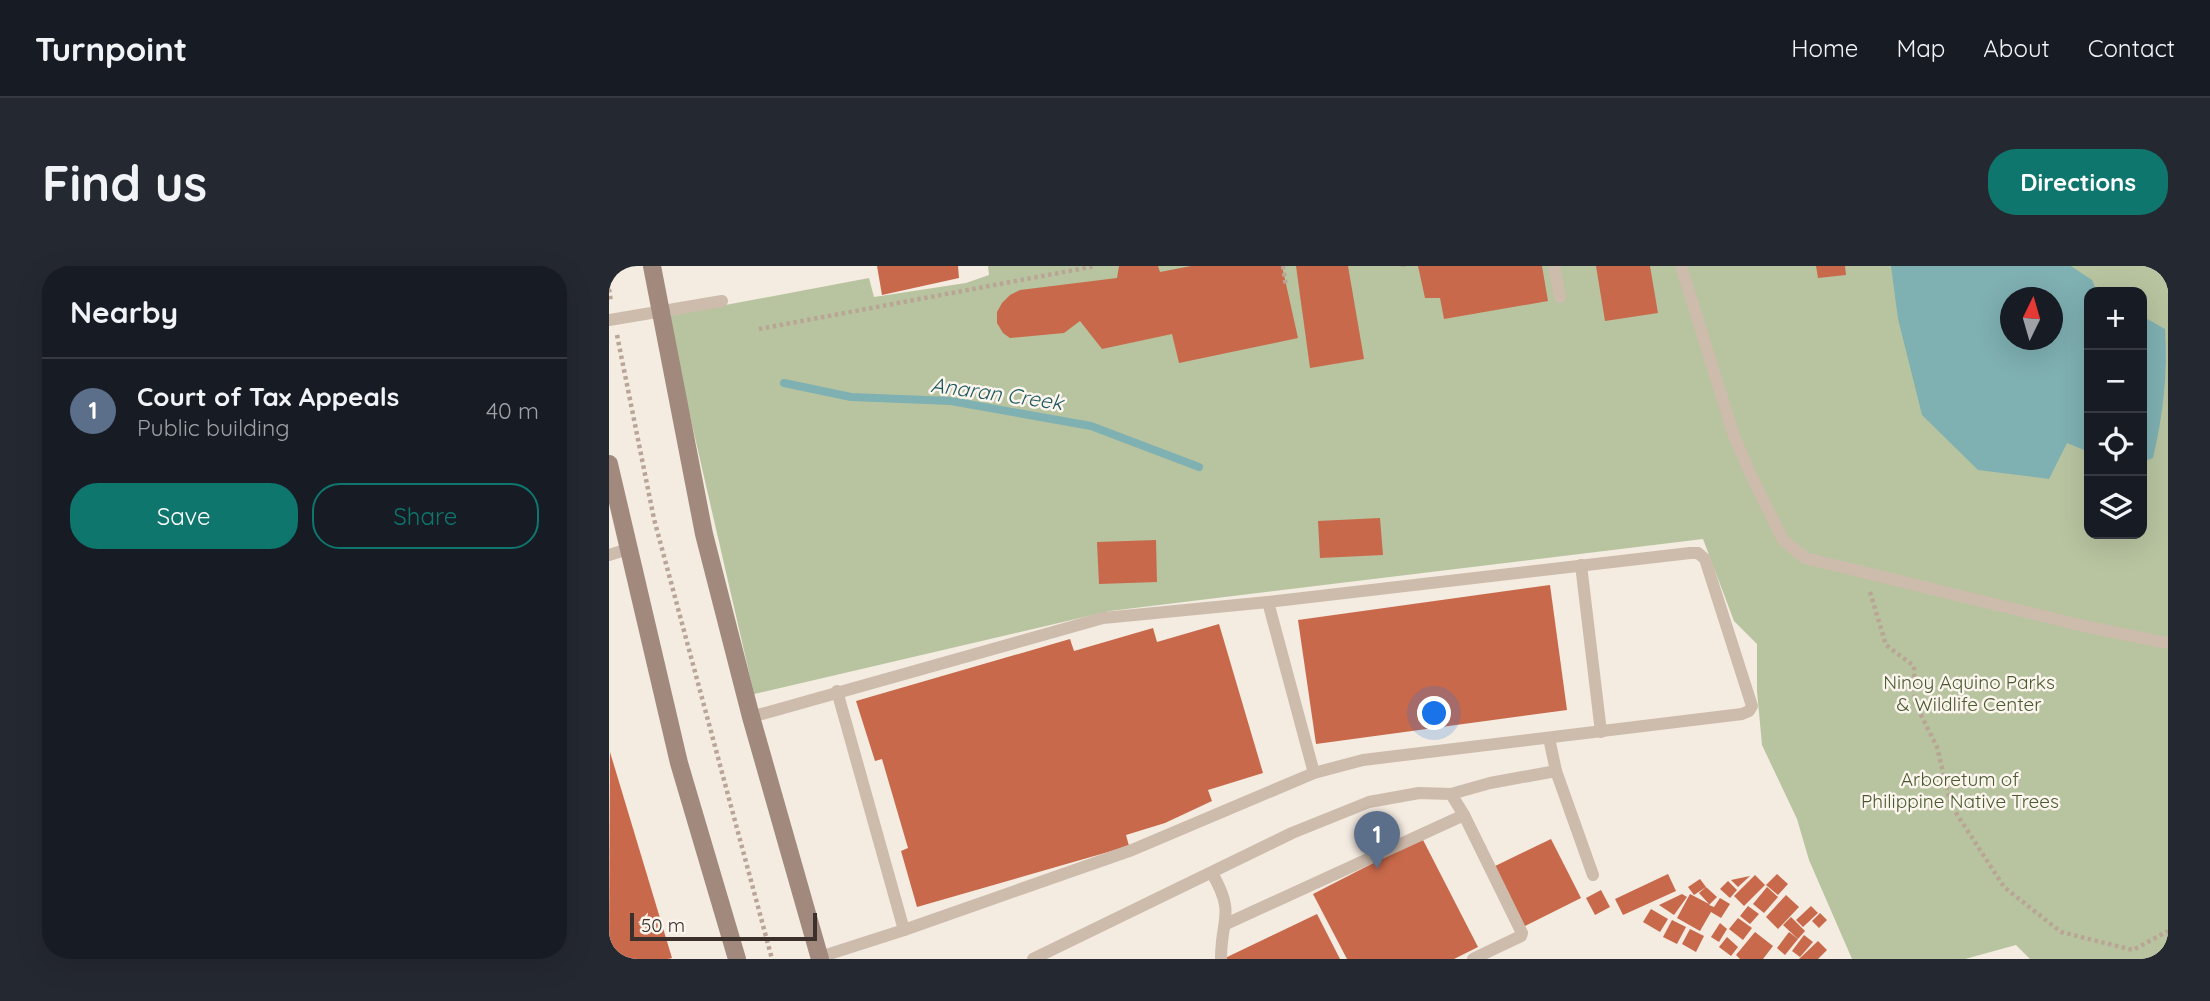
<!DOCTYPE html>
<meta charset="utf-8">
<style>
:root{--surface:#171b24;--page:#242831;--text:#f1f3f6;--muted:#9ea1a6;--line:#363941;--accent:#0f766e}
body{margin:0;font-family:Quicksand,sans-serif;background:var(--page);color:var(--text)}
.controls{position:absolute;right:21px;top:21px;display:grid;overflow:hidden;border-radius:14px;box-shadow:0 7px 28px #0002}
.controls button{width:63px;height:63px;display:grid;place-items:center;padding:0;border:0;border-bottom:2px solid var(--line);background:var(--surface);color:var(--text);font:35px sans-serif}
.compass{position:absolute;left:1391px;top:21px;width:63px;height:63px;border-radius:50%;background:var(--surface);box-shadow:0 7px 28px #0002;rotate:5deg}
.scale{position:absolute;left:21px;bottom:18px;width:187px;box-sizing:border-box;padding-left:7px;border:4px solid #3b302b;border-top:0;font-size:19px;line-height:24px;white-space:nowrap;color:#3b302b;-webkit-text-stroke:5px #fbf5ee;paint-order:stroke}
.you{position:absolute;left:826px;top:448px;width:24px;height:24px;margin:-18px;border:5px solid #fff;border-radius:50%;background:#1a73e8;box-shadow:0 0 0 10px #1a73e833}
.badge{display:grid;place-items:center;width:46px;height:46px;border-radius:50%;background:var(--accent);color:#fff;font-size:23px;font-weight:700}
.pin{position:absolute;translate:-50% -58px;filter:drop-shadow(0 2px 4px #0008)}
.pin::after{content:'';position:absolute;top:37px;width:24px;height:21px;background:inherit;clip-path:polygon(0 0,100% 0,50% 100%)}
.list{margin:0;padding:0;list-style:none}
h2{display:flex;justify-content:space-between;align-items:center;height:91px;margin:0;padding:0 28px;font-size:30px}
h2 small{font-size:23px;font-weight:400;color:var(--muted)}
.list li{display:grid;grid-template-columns:46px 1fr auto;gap:21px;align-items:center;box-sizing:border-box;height:105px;padding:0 28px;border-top:2px solid var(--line)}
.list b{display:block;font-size:26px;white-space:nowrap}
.list p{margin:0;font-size:23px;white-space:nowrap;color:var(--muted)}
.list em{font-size:23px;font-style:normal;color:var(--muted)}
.actions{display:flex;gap:14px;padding:21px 28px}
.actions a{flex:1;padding:16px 0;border:2px solid var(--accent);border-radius:28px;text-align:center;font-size:24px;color:var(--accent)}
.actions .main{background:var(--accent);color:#fff}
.icon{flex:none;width:38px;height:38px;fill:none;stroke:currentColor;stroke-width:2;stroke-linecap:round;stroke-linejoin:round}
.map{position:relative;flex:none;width:1559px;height:693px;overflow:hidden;border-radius:28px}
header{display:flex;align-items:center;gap:42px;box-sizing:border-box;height:98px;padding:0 35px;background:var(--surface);border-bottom:2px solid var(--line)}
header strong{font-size:33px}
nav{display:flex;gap:38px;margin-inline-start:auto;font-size:24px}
.intro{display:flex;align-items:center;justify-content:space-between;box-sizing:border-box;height:168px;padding:0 42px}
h1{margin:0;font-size:49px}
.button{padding:18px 32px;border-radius:28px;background:var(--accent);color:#fff;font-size:24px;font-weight:700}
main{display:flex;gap:42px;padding:0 42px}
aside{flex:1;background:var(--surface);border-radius:28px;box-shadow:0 7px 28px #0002}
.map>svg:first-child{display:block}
</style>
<header>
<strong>Turnpoint</strong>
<nav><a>Home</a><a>Map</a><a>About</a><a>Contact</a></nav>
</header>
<div class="intro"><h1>Find us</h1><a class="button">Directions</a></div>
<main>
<aside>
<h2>Nearby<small></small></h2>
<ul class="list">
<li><span class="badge" style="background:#5c6f8a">1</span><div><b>Court of Tax Appeals</b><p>Public building</p></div><em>40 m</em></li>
</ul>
<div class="actions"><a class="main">Save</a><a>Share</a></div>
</aside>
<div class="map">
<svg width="1559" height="693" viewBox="0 0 1559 693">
<rect width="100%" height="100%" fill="#f4ebe1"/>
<path fill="#b8c4a0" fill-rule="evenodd" d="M379,0h1180v693h-138l-14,-14 -51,14h-113l-43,-99 -12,-41 -35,-74 -5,-54v-47l-23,-23 -31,-82 -593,72 -356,83 -87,-378 202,-38 5,19 92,-14 23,-8zM1480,26h53v242h-53zM1402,32h42v42h-42z"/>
<g fill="#7fb0b2" fill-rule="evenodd">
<path d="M1282,0h180l21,14 5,12h-8v160l-22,-9 -18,36 -71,-9 -56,-55 -24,-96zM1402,32h42v42h-42z"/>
<path d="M1533,50l23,13c3,45 -2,86 -12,129l-11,4z"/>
</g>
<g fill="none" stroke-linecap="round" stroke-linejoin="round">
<polyline stroke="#7fb0b2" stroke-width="8" points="175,117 242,131 342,135 482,160 590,201"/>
</g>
<g fill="#c8694b">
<polygon points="268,0 349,0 350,12 273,29"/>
<polygon points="510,0 549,0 551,6 582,0 673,0 689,72 570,97 563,68 493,83 471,55 455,67 401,72 394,67 388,57 388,46 393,37 401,29 411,24 508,12"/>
<polygon points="687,0 739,0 755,93 701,102"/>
<polygon points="809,0 933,0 939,35 835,53 831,32 816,32"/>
<polygon points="987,0 1041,0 1049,47 996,55"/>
<polygon points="1207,0 1236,0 1237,9 1209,12"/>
<polygon points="771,252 774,289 711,292 709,255"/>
<polygon points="547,274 548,316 490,318 488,276"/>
<polygon points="941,319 958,444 707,478 689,354"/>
<polygon points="610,358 654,507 599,524 603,535 556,557 517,569 520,580 308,641 292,585 299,582 273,493 266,495 247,435 461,373 465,385 544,362 548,376"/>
<polygon points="1,486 63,692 59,693 0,693"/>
<polygon points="813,572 869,681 845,693 738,693 704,628"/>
<polygon points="942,573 972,632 912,662 882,602"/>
<polygon points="1059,608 1067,625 1014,649 1006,633"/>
<polygon points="1168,608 1179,618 1169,629 1157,619"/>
<polygon points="1146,609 1156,619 1135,640 1125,630"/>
<polygon points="1141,610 1129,621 1122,614"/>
<polygon points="1091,613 1097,621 1085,629 1079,621"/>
<polygon points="1119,615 1128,624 1121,632 1111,623"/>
<polygon points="1097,621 1108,631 1100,639 1105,641 1111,632 1121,638 1112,652 1102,646 1091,665 1068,652 1081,628 1100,638 1090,627"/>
<polygon points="1158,621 1169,631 1155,647 1144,638"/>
<polygon points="992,624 1001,641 986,649 977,632"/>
<polygon points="1073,628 1078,631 1065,649 1050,639"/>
<polygon points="1177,629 1190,641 1169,663 1157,651"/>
<polygon points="1139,640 1150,648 1141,658 1131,650"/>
<polygon points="1202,640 1209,647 1194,661 1187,654"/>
<polygon points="1042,643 1059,653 1051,666 1034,656"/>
<polygon points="1211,647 1218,654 1210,662 1203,655"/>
<polygon points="708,648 731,693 614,693"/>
<polygon points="1182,651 1196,665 1189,673 1174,659"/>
<polygon points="1129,652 1143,662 1134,674 1120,663"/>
<polygon points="1063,654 1077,661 1068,678 1054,671"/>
<polygon points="1111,657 1118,663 1110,676 1102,671"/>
<polygon points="1081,663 1095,670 1087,686 1073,678"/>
<polygon points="1146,666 1164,680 1154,693 1131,693 1127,689"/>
<polygon points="1180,666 1189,673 1176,689 1168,682"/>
<polygon points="1195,669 1204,676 1191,691 1183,685"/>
<polygon points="1118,671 1129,681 1122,690 1110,681"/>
<polygon points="1209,675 1218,684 1209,693 1190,693"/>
</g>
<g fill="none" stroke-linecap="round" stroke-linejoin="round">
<g stroke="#b9a596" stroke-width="4.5" stroke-dasharray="3.5 3.5" stroke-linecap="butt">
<polyline points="674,0 677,20"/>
<polyline points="794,0 794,1"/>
<polyline points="0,23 2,36"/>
<polyline points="150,63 487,0"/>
<polyline points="8,69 45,253 163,693"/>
<polyline points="1261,326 1277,379 1305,400 1306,437 1328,481 1342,539 1395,621 1452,666 1524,684 1559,665"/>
</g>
<g stroke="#cdbbac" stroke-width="12">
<polyline points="945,0 951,31"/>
<polyline points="1072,0 1125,170 1140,205 1174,274 1196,292 1479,361 1559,377"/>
<polyline points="0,54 113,35"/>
<polyline points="0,289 19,283"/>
<polyline points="972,299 992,466"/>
<polyline points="659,336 705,507"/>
<polyline points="228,425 295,664"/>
<polyline points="142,451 494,352 659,336 1081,287 1089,287 1096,293 1143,440 1140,445 1133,448 754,494 705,507 523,584 295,664 211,691"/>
<polyline points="940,472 947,505 984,609"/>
<polyline points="842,528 881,517 947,505"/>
<path d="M603,607c24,42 9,44 9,86"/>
<polyline points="617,658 855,549"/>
<polyline points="424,693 683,567 760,536 810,527 842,528 855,549 913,667 912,670 864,693"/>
</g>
<g stroke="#a18a7d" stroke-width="18">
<polyline points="43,0 95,268 142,451 211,693"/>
<polyline points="0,198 70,497 128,693"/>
</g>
</g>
<g text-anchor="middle" stroke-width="5" stroke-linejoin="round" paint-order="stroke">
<g font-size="19" fill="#4a5a2e" stroke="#fbf5ee">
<text x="1360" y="423">Ninoy Aquino Parks<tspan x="1360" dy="22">&amp; Wildlife Center</tspan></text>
<text x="1351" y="520">Arboretum of<tspan x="1351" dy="22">Philippine Native Trees</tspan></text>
</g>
<g font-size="21" font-style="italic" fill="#1f5a5e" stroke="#fbf5ee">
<text transform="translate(388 128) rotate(8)" y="7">Anaran Creek</text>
</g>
</g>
</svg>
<div class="controls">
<button>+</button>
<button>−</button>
<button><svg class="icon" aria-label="locate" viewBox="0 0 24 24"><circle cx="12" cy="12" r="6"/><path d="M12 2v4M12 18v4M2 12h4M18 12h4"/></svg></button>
<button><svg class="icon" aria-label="layers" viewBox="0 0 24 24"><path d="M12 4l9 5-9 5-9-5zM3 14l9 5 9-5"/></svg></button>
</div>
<svg class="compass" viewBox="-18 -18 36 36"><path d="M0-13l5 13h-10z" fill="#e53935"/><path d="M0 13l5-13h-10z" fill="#9ea1a6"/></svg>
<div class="scale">50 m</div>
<div class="you"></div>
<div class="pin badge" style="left:768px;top:603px;background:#5c6f8a">1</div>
</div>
</main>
